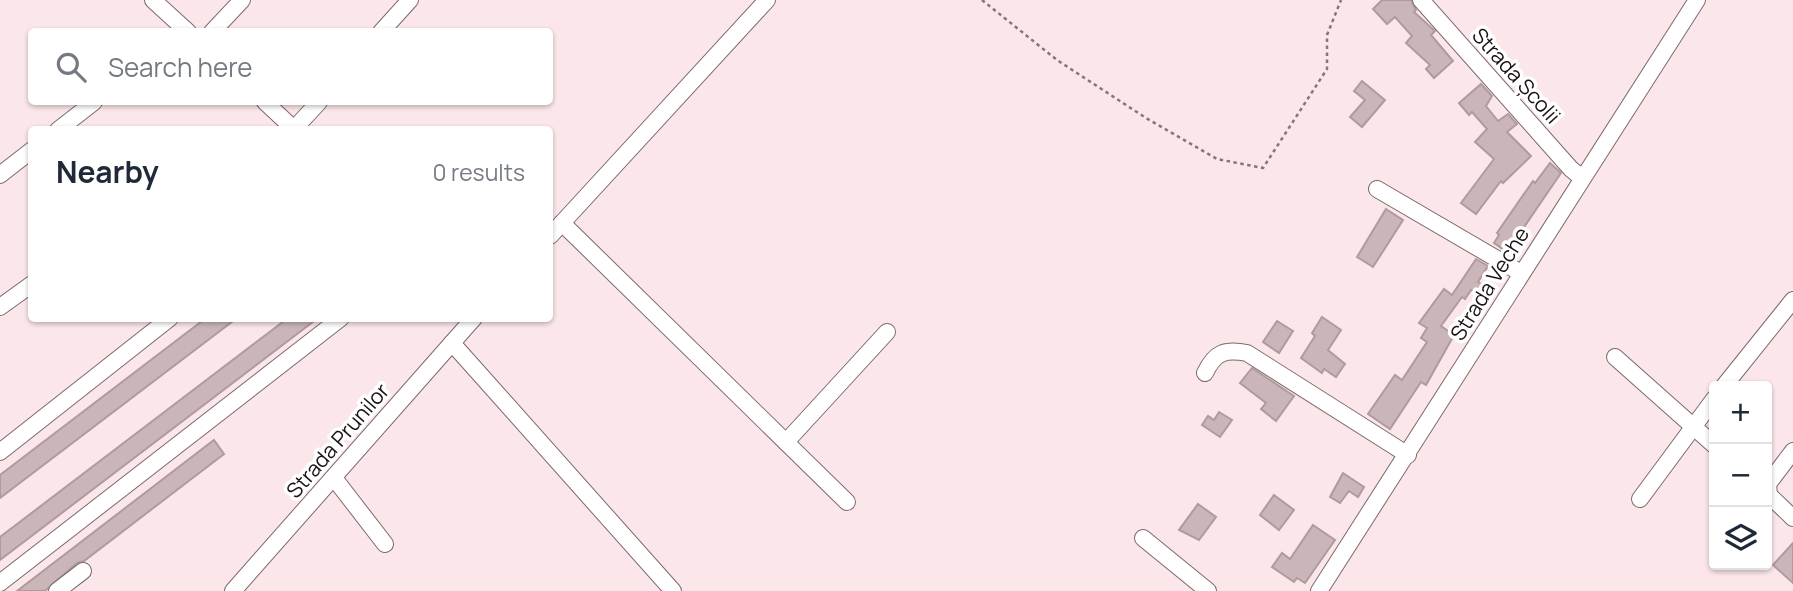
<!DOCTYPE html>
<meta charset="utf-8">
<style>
:root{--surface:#fff;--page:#f6f6f7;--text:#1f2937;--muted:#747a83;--line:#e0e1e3}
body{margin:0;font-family:Manrope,sans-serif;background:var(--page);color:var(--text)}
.controls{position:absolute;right:21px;bottom:21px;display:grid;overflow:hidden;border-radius:7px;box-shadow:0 2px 5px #0004}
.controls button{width:63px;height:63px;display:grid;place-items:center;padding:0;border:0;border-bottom:2px solid var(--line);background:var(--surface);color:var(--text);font:35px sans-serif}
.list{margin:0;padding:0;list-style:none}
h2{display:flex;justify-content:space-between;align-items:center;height:91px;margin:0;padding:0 28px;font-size:30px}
h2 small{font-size:23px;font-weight:400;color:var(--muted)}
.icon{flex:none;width:38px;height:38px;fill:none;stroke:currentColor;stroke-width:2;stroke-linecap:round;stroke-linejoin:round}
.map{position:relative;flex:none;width:1793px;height:591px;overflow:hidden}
.search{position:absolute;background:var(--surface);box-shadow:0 2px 5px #0004;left:28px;top:28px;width:525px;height:77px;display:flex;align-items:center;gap:18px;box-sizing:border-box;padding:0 24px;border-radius:7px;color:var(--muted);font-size:26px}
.panel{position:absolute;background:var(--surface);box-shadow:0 2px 5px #0004;left:28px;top:126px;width:525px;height:196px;border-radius:7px}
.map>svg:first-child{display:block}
</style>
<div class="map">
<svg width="1793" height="591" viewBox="0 0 1793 591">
<rect width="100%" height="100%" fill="#fbe6e9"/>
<g fill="#cab6b9" stroke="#af9b9e" stroke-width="2">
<polygon points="1382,0 1411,0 1416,10 1414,12 1435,31 1431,35 1453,61 1434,78 1426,69 1430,65 1406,43 1412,36 1395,17 1387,24 1373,9"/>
<polygon points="1362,81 1385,100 1362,127 1350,117 1365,100 1354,91"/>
<polygon points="1481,84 1492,96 1486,106 1498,121 1508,114 1517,124 1507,132 1531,156 1503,183 1501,181 1476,214 1461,203 1494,159 1475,142 1487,129 1472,112 1469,115 1459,103"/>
<polygon points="1550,163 1561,173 1507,252 1494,243 1499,235 1497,233 1533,181 1535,183"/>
<polygon points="1386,209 1403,220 1373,267 1357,257"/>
<polygon points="1476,259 1488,266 1478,282 1485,286 1478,295 1471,290 1465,299 1462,297 1441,326 1454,335 1426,385 1421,382 1390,429 1368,414 1395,375 1402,380 1427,342 1421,338 1427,328 1419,323 1444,289 1452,295"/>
<polygon points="1322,317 1341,330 1328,350 1345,364 1336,377 1324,369 1322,373 1301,358 1315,336 1312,333"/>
<polygon points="206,318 237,318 0,498 0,475"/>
<polygon points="288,318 318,318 0,560 0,537"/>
<polygon points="1277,321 1293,331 1279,353 1263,342"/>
<polygon points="1252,368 1294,396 1276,421 1261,409 1266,403 1240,383"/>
<polygon points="1219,412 1232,420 1220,437 1202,425 1208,416 1214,420"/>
<polygon points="214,440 224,454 173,493 84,561 77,563 45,591 17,591"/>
<polygon points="1343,473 1364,487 1358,497 1349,491 1340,503 1330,497"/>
<polygon points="1274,495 1294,510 1279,530 1260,515"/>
<polygon points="1198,504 1216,517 1199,540 1179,530"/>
<polygon points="1313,525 1335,540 1305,583 1297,578 1294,582 1272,567 1282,553 1290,559"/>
<polygon points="1793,543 1793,583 1773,565"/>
</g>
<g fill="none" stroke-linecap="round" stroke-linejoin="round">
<g stroke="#7c6a6c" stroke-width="18">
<g id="minor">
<polyline points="153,0 188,32"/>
<polyline points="1421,0 1571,169 1582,178"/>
<polyline points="212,32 242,0"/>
<polyline points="381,32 410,0"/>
<polyline points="265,102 295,130"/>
<polyline points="294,129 319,102"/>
<polyline points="58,130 94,102"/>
<polyline points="0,175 32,150"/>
<polyline points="1377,189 1521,273"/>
<polyline points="562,223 847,502"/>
<polyline points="550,236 767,0"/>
<polyline points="0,307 32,284"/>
<polyline points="452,343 673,591"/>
<polyline points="1615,357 1714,445"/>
<path d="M1205,373c10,-21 20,-24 42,-20l161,102"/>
<polyline points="1724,386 1793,300"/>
<polyline points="786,442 887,332"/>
<polyline points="1793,451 1768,484 1769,495 1793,518"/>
<polyline points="0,452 170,318"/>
<polyline points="334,478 385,544"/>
<polyline points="1640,499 1714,399"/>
<polyline points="1143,538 1208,591"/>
<polyline points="0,583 341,318"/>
<polyline points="57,591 83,571"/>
<polyline points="233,591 474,318"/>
<polyline points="1319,591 1697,0"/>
</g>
</g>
<polyline stroke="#847779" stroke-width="2.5" stroke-dasharray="3.5 3.5" stroke-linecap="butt" points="982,0 1057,60 1146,118 1217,159 1263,168 1327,69 1327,35 1341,0"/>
<use href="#minor" stroke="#fff" stroke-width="16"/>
</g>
<g text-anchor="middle" stroke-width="7" stroke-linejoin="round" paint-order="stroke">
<g font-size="21" fill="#1b1415" stroke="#fff">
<text transform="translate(1516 76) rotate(48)" y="7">Strada Școlii</text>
<text transform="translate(1490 284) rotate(-58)" y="7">Strada Veche</text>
<text transform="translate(338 441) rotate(-49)" y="7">Strada Prunilor</text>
</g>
</g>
</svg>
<div class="controls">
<button>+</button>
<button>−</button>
<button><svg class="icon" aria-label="layers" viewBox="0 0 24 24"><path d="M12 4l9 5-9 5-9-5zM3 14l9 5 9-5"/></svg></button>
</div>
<div class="search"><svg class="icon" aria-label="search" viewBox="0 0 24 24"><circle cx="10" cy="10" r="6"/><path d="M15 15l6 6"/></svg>Search here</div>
<section class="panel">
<h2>Nearby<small>0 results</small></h2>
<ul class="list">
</ul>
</section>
</div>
